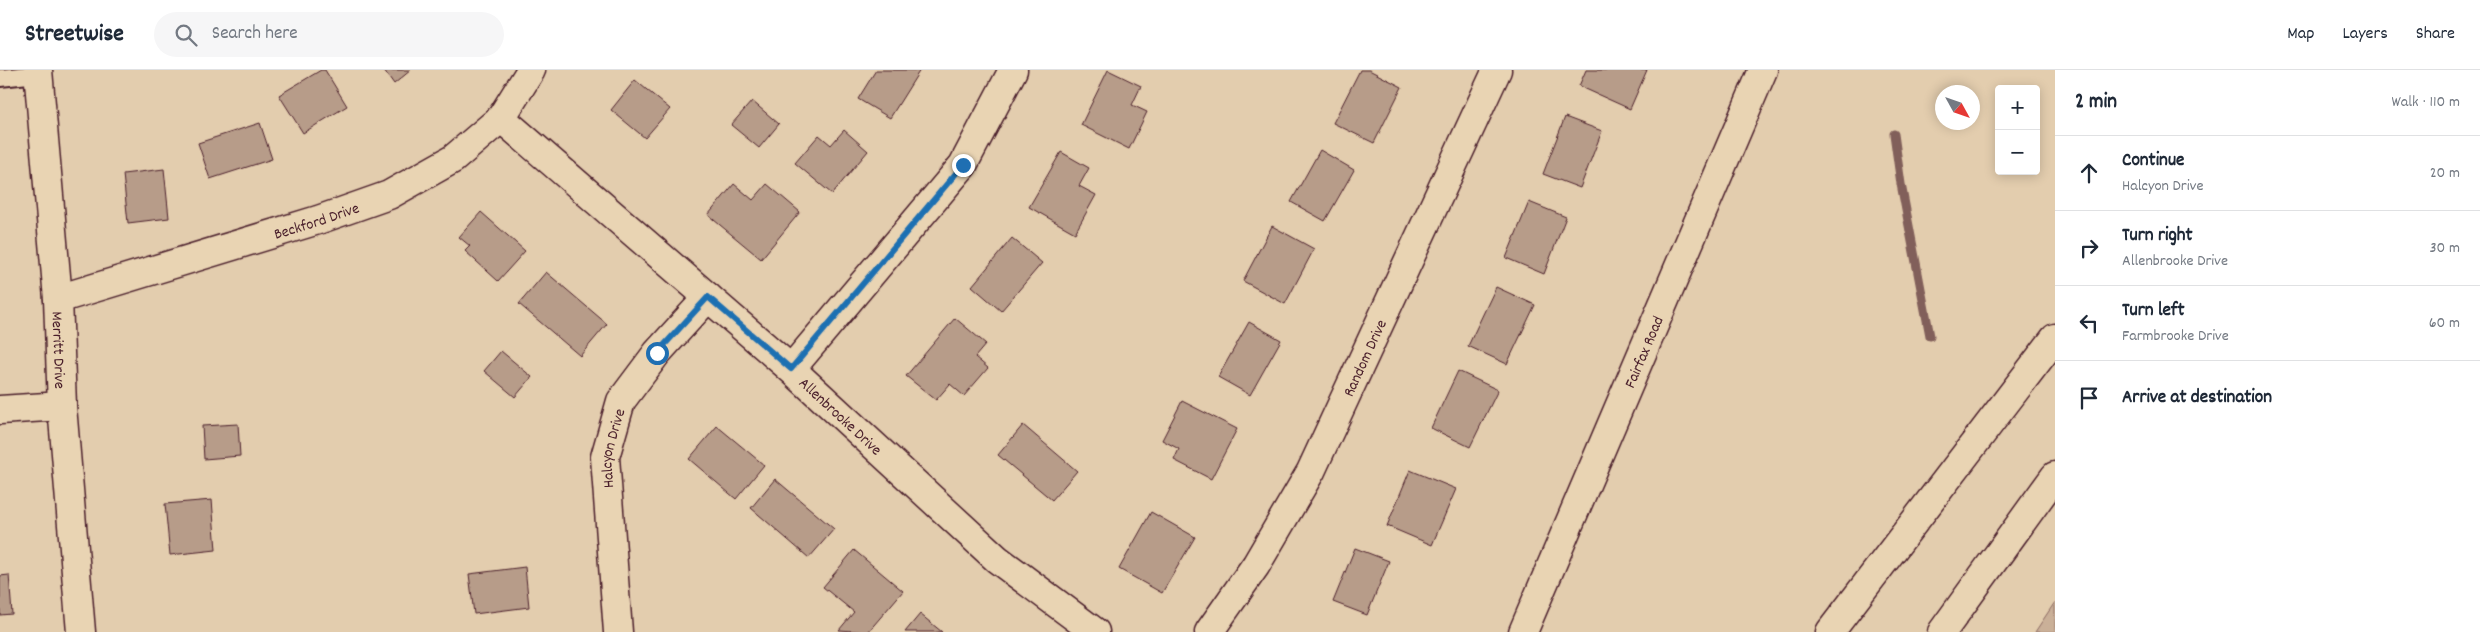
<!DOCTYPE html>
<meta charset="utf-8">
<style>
:root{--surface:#fff;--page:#f6f6f7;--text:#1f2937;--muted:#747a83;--line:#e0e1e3}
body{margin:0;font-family:Dekko,sans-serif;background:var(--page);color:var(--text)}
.controls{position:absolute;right:15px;top:15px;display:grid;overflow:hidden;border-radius:5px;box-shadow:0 2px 12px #0003}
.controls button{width:45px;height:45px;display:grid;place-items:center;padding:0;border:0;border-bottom:1px solid var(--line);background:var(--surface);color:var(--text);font:25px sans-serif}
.compass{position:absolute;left:1935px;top:15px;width:45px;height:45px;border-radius:50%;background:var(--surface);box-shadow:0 2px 12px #0003;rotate:130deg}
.stop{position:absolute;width:15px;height:15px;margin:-11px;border:4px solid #1f6fb2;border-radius:50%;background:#fff}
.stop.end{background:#1f6fb2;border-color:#fff;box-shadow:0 1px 5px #0008}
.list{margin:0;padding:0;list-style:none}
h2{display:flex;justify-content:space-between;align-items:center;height:65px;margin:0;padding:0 20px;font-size:21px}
h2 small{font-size:16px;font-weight:400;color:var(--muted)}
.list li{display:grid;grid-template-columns:32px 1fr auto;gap:15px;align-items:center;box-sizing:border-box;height:75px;padding:0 20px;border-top:1px solid var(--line)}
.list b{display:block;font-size:19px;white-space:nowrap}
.list p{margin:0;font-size:16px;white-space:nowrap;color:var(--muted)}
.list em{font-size:16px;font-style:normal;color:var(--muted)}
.icon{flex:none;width:28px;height:28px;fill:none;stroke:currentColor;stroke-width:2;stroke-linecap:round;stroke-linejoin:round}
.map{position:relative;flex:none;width:2055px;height:562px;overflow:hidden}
header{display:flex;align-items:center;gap:30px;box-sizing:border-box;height:70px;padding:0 25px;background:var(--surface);border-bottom:1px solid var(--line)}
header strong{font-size:24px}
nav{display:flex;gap:28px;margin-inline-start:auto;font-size:18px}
.search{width:350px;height:45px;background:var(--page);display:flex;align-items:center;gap:12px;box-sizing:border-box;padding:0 18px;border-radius:28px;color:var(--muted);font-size:19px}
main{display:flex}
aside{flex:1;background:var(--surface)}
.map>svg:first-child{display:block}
</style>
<header>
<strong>Streetwise</strong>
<div class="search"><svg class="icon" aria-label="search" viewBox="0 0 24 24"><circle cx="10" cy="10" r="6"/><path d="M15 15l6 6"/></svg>Search here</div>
<nav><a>Map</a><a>Layers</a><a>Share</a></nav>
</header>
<main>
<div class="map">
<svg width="2055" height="562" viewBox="0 0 2055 562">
<rect width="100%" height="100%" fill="#e3cdae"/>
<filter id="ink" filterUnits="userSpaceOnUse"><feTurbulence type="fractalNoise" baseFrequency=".02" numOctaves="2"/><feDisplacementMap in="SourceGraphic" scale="10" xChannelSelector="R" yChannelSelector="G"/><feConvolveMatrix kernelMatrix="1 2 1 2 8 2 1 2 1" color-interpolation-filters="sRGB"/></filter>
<g filter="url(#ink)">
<polygon fill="#cab098" stroke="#8a6862" points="2055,532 2055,562 2035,562"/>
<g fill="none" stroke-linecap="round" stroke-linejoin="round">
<polyline stroke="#815e5a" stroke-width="9" points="1894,64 1901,114 1930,266"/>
</g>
<g fill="#b79c89" stroke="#4a1f2b">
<polygon points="321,0 325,0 347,36 303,63 279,25"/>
<polygon points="384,0 411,0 394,14"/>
<polygon points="876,0 920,0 890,48 858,29"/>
<polygon points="1108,0 1141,16 1132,35 1147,42 1129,79 1081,55"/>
<polygon points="1360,0 1369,0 1402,17 1374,73 1333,53"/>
<polygon points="1586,0 1647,0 1630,39 1579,16"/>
<polygon points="635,10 670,39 645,68 611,40"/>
<polygon points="752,31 779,54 759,78 731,55"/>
<polygon points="1565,47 1602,61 1580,118 1543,104"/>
<polygon points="260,53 272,89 210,109 198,73"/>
<polygon points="844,60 868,81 832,124 795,93 819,65 831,75"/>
<polygon points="1320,80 1354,100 1325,151 1291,132"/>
<polygon points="1061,82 1089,98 1079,116 1096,125 1075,163 1029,137"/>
<polygon points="164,99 169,148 128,153 123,104"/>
<polygon points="734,114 753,130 767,114 800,142 761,189 708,145"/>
<polygon points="1529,132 1566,147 1544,204 1506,188"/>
<polygon points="481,142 525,181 498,211 465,181 470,176 459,167"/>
<polygon points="1272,156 1314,179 1285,234 1243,211"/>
<polygon points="1012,168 1042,193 1001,241 972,216"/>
<polygon points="546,202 607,254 580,286 519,234"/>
<polygon points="1496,217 1535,235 1507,294 1468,276"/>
<polygon points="955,248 986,274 975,287 988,298 964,326 950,314 936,330 906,306"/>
<polygon points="1249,252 1281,270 1250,325 1218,307"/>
<polygon points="501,281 532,307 515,327 484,301"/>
<polygon points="1458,301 1498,320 1470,377 1431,358"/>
<polygon points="1182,331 1237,359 1211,409 1174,390 1179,379 1162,370"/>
<polygon points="238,354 240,386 204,389 202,356"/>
<polygon points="1023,355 1077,401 1052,430 998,385"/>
<polygon points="717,356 764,395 736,429 689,389"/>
<polygon points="1410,400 1456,419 1432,475 1387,456"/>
<polygon points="775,409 834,459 809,488 751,438"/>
<polygon points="212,430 216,480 170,485 165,434"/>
<polygon points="1151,442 1195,467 1162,523 1119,499"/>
<polygon points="1355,478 1389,491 1367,545 1333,532"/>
<polygon points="854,480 903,521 868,562 839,560 854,542 823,517"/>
<polygon points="525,497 529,537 474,544 469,504"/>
<polygon points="9,505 12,544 0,545 0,506"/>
<polygon points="920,544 942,562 905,562"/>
</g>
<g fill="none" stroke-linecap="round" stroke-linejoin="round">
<g stroke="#4a1f2b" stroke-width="20">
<polyline id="service" points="0,8 38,4"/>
</g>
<g stroke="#4a1f2b" stroke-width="31">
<g id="minor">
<path id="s1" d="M501,48l290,251 206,190 98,73"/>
<path id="s2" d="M58,229l260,-79 71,-25 64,-36 48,-41 30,-48"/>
<polyline points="791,299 963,95 1013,0"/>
<polyline points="0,340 62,336"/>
<path id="s3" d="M618,562l-13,-175 16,-56 36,-48 51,-56"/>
<path id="s4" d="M1209,562l47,-67 55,-94 186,-401"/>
</g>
</g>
<g stroke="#4a1f2b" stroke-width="31">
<g id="tertiary">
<path id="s5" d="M1523,562l240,-562"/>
</g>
</g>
<g stroke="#4a1f2b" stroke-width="31">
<g id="secondary">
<path id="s6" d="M38,0l20,229 4,107 19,226"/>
</g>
</g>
<g stroke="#4a1f2b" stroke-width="31">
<g id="motorway">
<polyline points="1830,562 2055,268"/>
<polyline points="1942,562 2055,406"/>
</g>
</g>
<use href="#service" stroke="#e9d4b3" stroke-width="16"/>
<use href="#minor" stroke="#e9d4b3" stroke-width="28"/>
<use href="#tertiary" stroke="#e9d4b3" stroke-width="28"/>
<use href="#secondary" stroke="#e9d4b3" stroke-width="28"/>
<use href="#motorway" stroke="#e9d4b3" stroke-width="28"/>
</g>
</g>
<g fill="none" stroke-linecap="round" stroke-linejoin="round" filter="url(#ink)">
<polyline stroke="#1f6fb2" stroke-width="6" points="657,283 708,227 791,299 963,95"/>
</g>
<g text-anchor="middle" stroke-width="4" stroke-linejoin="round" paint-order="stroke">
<g font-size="16" fill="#4a1f2b" stroke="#e9d4b3">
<text dy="6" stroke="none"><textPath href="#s2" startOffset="270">Beckford Drive</textPath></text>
<text dy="6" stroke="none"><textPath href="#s6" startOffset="281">Merritt Drive</textPath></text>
<text dy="6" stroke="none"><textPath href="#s5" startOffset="305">Fairfax Road</textPath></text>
<text dy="6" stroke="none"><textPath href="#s4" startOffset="316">Random Drive</textPath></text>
<text dy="6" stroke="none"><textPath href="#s1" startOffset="452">Allenbrooke Drive</textPath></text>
<text dy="6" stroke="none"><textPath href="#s3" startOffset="185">Halcyon Drive</textPath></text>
</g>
</g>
</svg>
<div class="controls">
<button>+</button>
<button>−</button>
</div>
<svg class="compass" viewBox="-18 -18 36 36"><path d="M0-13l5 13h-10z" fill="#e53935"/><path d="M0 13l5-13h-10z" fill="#747a83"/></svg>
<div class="stop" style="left:657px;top:283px"></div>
<div class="stop end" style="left:963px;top:95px"></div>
</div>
<aside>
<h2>2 min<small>Walk · 110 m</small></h2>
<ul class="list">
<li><svg class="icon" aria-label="ahead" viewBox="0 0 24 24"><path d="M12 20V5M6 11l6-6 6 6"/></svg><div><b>Continue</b><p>Halcyon Drive</p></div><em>20 m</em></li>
<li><svg class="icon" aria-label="right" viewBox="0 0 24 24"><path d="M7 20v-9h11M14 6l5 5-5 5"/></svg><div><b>Turn right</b><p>Allenbrooke Drive</p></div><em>30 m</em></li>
<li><svg class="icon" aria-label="left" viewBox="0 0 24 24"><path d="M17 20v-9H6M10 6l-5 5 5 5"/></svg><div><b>Turn left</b><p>Farmbrooke Drive</p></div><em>60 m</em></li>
<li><svg class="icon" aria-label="arrive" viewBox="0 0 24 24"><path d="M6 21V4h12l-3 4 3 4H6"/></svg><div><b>Arrive at destination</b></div></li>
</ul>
</aside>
</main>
